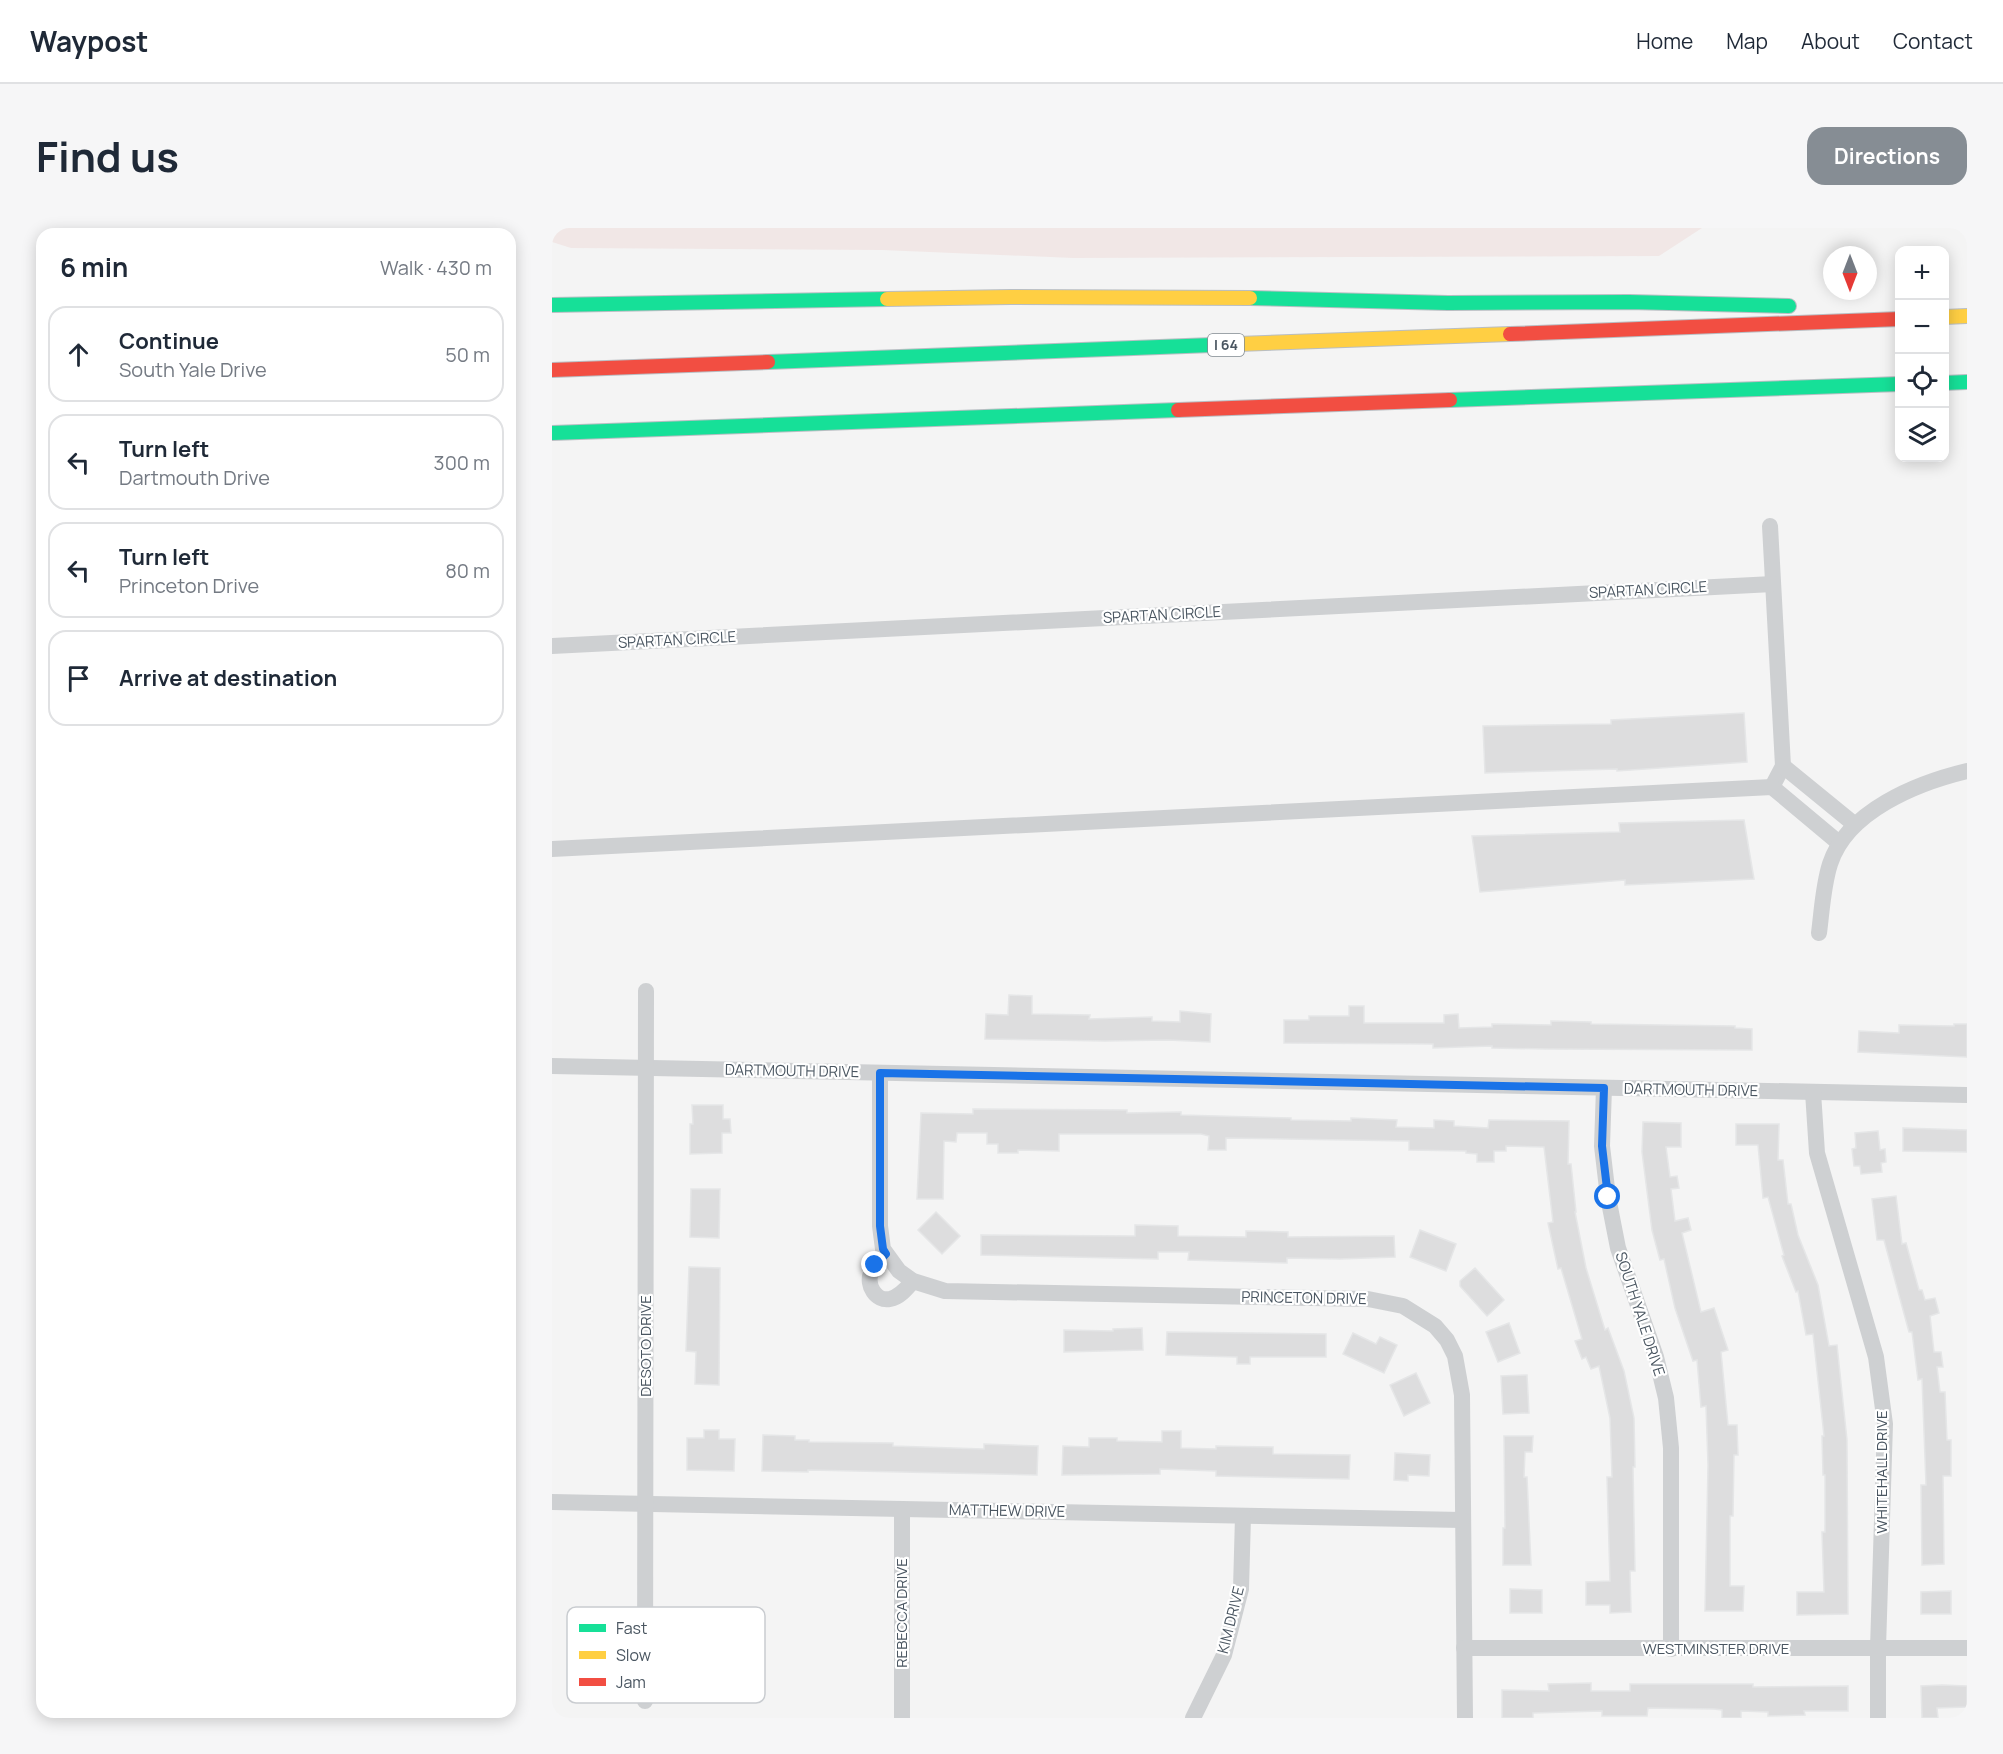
<!DOCTYPE html>
<meta charset="utf-8">
<style>
:root{--surface:#fff;--page:#f6f6f7;--text:#1f2937;--muted:#747a83;--line:#e0e1e3;--accent:#868d94}
body{margin:0;font-family:Manrope,sans-serif;background:var(--page);color:var(--text)}
.controls{position:absolute;right:18px;top:18px;display:grid;overflow:hidden;border-radius:12px;box-shadow:0 3px 15px #0003}
.controls button{width:54px;height:54px;display:grid;place-items:center;padding:0;border:0;border-bottom:2px solid var(--line);background:var(--surface);color:var(--text);font:30px sans-serif}
.compass{position:absolute;left:1271px;top:18px;width:54px;height:54px;border-radius:50%;background:var(--surface);box-shadow:0 3px 15px #0003;rotate:180deg}
.stop{position:absolute;width:18px;height:18px;margin:-14px;border:4px solid #1a73e8;border-radius:50%;background:#fff}
.stop.end{background:#1a73e8;border-color:#fff;box-shadow:0 2px 6px #0008}
.list{margin:0;padding:0;list-style:none}
h2{display:flex;justify-content:space-between;align-items:center;height:78px;margin:0;padding:0 24px;font-size:26px}
h2 small{font-size:20px;font-weight:400;color:var(--muted)}
.list li{display:grid;grid-template-columns:39px 1fr auto;gap:18px;align-items:center;box-sizing:border-box;height:96px;margin:0 12px 12px;padding:0 12px;border:2px solid var(--line);border-radius:18px}
.list b{display:block;font-size:22px;white-space:nowrap}
.list p{margin:0;font-size:20px;white-space:nowrap;color:var(--muted)}
.list em{font-size:20px;font-style:normal;color:var(--muted)}
.icon{flex:none;width:33px;height:33px;fill:none;stroke:currentColor;stroke-width:2;stroke-linecap:round;stroke-linejoin:round}
.map{position:relative;flex:none;width:1415px;height:1490px;overflow:hidden;border-radius:18px}
header{display:flex;align-items:center;gap:36px;box-sizing:border-box;height:84px;padding:0 30px;background:var(--surface);border-bottom:2px solid var(--line)}
header strong{font-size:28px}
nav{display:flex;gap:33px;margin-inline-start:auto;font-size:21px}
.intro{display:flex;align-items:center;justify-content:space-between;box-sizing:border-box;height:144px;padding:0 36px}
h1{margin:0;font-size:42px}
.button{padding:15px 27px;border-radius:18px;background:var(--accent);color:#fff;font-size:21px;font-weight:700}
main{display:flex;gap:36px;padding:0 36px}
aside{flex:1;background:var(--surface);border-radius:18px;box-shadow:0 3px 15px #0003}
.map>svg:first-child{display:block}
</style>
<header>
<strong>Waypost</strong>
<nav><a>Home</a><a>Map</a><a>About</a><a>Contact</a></nav>
</header>
<div class="intro"><h1>Find us</h1><a class="button">Directions</a></div>
<main>
<aside>
<h2>6 min<small>Walk · 430 m</small></h2>
<ul class="list">
<li><svg class="icon" aria-label="ahead" viewBox="0 0 24 24"><path d="M12 20V5M6 11l6-6 6 6"/></svg><div><b>Continue</b><p>South Yale Drive</p></div><em>50 m</em></li>
<li><svg class="icon" aria-label="left" viewBox="0 0 24 24"><path d="M17 20v-9H6M10 6l-5 5 5 5"/></svg><div><b>Turn left</b><p>Dartmouth Drive</p></div><em>300 m</em></li>
<li><svg class="icon" aria-label="left" viewBox="0 0 24 24"><path d="M17 20v-9H6M10 6l-5 5 5 5"/></svg><div><b>Turn left</b><p>Princeton Drive</p></div><em>80 m</em></li>
<li><svg class="icon" aria-label="arrive" viewBox="0 0 24 24"><path d="M6 21V4h12l-3 4 3 4H6"/></svg><div><b>Arrive at destination</b></div></li>
</ul>
</aside>
<div class="map">
<svg width="1415" height="1490" viewBox="0 0 1415 1490">
<rect width="100%" height="100%" fill="#f4f4f4"/>
<polygon fill="#f1e7e6" points="0,0 1150,0 1107,28 521,30 330,22 19,20 0,14"/>
<g fill="#ddddde" stroke="#e5e6e7" stroke-width="1.5">
<polygon points="1192,485 1195,534 1065,543 1065,541 933,545 931,498 1059,496 1059,492"/>
<polygon points="1192,592 1202,651 1073,657 1073,652 928,664 920,608 1068,604 1067,595"/>
<polygon points="457,767 480,768 480,786 538,787 537,791 600,789 600,793 628,794 628,783 659,786 658,814 616,812 553,813 433,811 434,786 456,787"/>
<polygon points="797,778 812,778 812,795 892,795 892,787 906,786 907,800 940,799 940,796 999,797 999,793 1039,794 1039,796 1183,798 1183,800 1200,801 1200,822 994,821 940,820 940,818 881,820 881,816 732,815 732,792 757,792 757,788 797,788"/>
<polygon points="1402,796 1415,796 1415,829 1306,824 1307,803 1347,805 1347,797 1402,798"/>
<polygon points="140,877 171,877 171,891 178,891 179,905 170,905 170,925 138,926 138,896 141,896"/>
<polygon points="421,881 575,882 575,885 629,884 629,887 739,890 739,892 799,893 799,890 845,892 844,899 882,900 882,892 902,893 902,898 936,900 937,892 1017,893 1016,936 1019,936 1024,984 1023,984 1034,1040 1053,1102 1056,1100 1072,1143 1082,1190 1083,1239 1081,1239 1083,1343 1078,1343 1079,1384 1058,1385 1058,1377 1034,1377 1034,1354 1058,1353 1055,1249 1060,1249 1058,1190 1047,1138 1039,1141 1034,1129 1030,1131 1023,1113 1030,1111 1009,1040 1006,1041 996,995 1001,994 992,919 954,918 954,923 942,923 942,934 925,934 925,926 914,925 914,923 857,922 857,913 674,910 674,922 656,922 657,908 649,906 507,906 507,923 466,922 466,925 446,925 446,916 435,916 435,905 405,905 404,914 392,913 391,971 365,971 369,885 421,886"/>
<polygon points="1091,894 1129,895 1129,919 1114,919 1118,949 1125,948 1127,960 1119,961 1123,993 1136,990 1139,1002 1130,1005 1149,1084 1162,1080 1176,1122 1169,1124 1176,1197 1185,1197 1186,1227 1182,1227 1181,1288 1178,1288 1178,1358 1192,1358 1191,1383 1153,1383 1156,1237 1154,1178 1149,1179 1145,1132 1141,1133 1123,1080 1112,1031 1108,1032 1100,1002 1090,924"/>
<polygon points="1184,896 1227,896 1226,932 1231,932 1236,976 1239,976 1246,1007 1266,1057 1277,1118 1285,1117 1295,1212 1296,1386 1245,1387 1245,1364 1272,1364 1270,1304 1273,1304 1273,1247 1271,1247 1270,1208 1272,1208 1261,1106 1254,1107 1246,1063 1244,1064 1230,1028 1232,1027 1216,969 1211,970 1206,917 1184,917"/>
<polygon points="1351,900 1415,902 1415,924 1351,923"/>
<polygon points="1326,903 1328,922 1333,921 1334,934 1329,935 1330,944 1309,946 1308,938 1302,938 1300,921 1304,920 1303,905"/>
<polygon points="139,961 168,961 167,1010 138,1009"/>
<polygon points="1344,968 1350,1016 1354,1015 1367,1062 1370,1062 1373,1072 1383,1070 1387,1085 1378,1088 1382,1124 1389,1124 1391,1139 1385,1139 1388,1164 1393,1164 1395,1212 1399,1212 1399,1248 1391,1248 1392,1336 1370,1337 1369,1257 1374,1257 1370,1151 1366,1152 1360,1104 1357,1104 1332,1012 1325,1012 1320,971"/>
<polygon points="384,984 408,1008 390,1026 366,1002"/>
<polygon points="583,997 626,998 626,1008 694,1009 694,1003 736,1004 736,1009 842,1008 843,1029 788,1031 735,1030 735,1035 636,1032 637,1024 606,1024 606,1031 429,1027 429,1007 583,1008"/>
<polygon points="868,1002 904,1016 894,1043 858,1029"/>
<polygon points="137,1039 168,1040 167,1157 143,1156 144,1124 134,1123"/>
<polygon points="923,1040 952,1072 935,1088 908,1058 908,1053"/>
<polygon points="957,1095 968,1125 946,1134 934,1104"/>
<polygon points="590,1100 591,1122 512,1124 512,1102 561,1103 561,1101"/>
<polygon points="615,1104 774,1106 774,1129 698,1129 698,1136 685,1136 685,1129 614,1127"/>
<polygon points="801,1105 824,1116 828,1109 845,1117 832,1145 791,1126"/>
<polygon points="864,1145 878,1175 852,1188 838,1157"/>
<polygon points="975,1147 977,1185 951,1186 949,1148"/>
<polygon points="152,1202 167,1202 167,1211 183,1211 182,1243 135,1242 135,1210 152,1210"/>
<polygon points="610,1203 629,1203 629,1220 664,1221 664,1218 721,1219 721,1226 798,1227 797,1251 664,1248 664,1243 608,1241 608,1246 510,1247 511,1218 537,1219 537,1210 565,1210 565,1213 610,1214"/>
<polygon points="211,1207 243,1208 243,1212 257,1212 257,1214 341,1215 341,1218 432,1221 432,1216 486,1218 485,1247 256,1242 256,1244 210,1243"/>
<polygon points="952,1208 981,1208 980,1224 973,1224 972,1249 975,1249 979,1337 951,1337 951,1300 953,1300"/>
<polygon points="843,1225 878,1227 877,1248 856,1247 856,1253 842,1252"/>
<polygon points="958,1361 990,1362 990,1385 958,1385"/>
<polygon points="1399,1363 1399,1386 1369,1386 1369,1364"/>
<polygon points="1039,1455 1039,1463 1078,1463 1078,1456 1201,1456 1201,1459 1296,1458 1296,1483 1252,1483 1253,1487 1216,1488 1216,1484 1189,1483 1189,1490 1170,1490 1170,1482 1162,1481 1096,1480 1095,1488 1050,1488 1050,1483 981,1485 981,1490 950,1490 950,1462 997,1463 996,1456"/>
<polygon points="1390,1457 1415,1458 1415,1479 1385,1480 1386,1490 1370,1490 1369,1458"/>
</g>
<g fill="none" stroke-linecap="round" stroke-linejoin="round">
<g stroke="#b9bec3" stroke-width="16">
<g id="fast">
<polyline points="698,70 896,75 1077,74 1237,78"/>
<polyline points="0,77 335,71"/>
<polyline points="216,134 686,116"/>
<polyline points="1392,155 1415,154"/>
<polyline points="898,172 1348,156"/>
<polyline points="0,205 626,182"/>
</g>
</g>
<g stroke="#b9bec3" stroke-width="16">
<g id="slow">
<polyline points="335,71 459,69 698,70"/>
<polyline points="1392,89 1415,88"/>
<polyline points="686,116 958,106"/>
</g>
</g>
<g stroke="#b9bec3" stroke-width="16">
<g id="jam">
<polyline points="958,106 1348,91"/>
<polyline points="0,142 216,134"/>
<polyline points="626,182 898,172"/>
</g>
</g>
<g stroke="#ced0d2" stroke-width="16">
<polyline points="1218,298 1231,538 1220,559"/>
<polyline points="0,418 1221,356"/>
<polyline points="1231,538 1302,596"/>
<polyline points="0,621 1220,559 1287,615"/>
<path d="M1267,705c3,-23 4,-47 11,-69 17,-53 87,-81 137,-93"/>
<polyline points="0,838 1415,867"/>
<polyline points="328,845 328,998 331,1021 347,1043 361,1053 393,1063 816,1071 851,1078 883,1098 895,1112 903,1128 910,1167 913,1490"/>
<polyline points="1052,860 1050,918 1056,969 1066,1020 1104,1129 1114,1170 1119,1220 1119,1421"/>
<polyline points="1261,864 1265,925 1324,1129 1333,1196 1326,1420 1326,1490"/>
<path d="M334,1026c-6,6 -12,11 -15,19 -5,12 5,29 19,26 10,-2 17,-11 23,-18"/>
<polyline points="0,1274 910,1292"/>
<polyline points="350,1281 350,1490"/>
<polyline points="912,1420 1415,1420"/>
<polyline points="93,1473 94,763"/>
<polyline points="641,1490 672,1427 689,1361 691,1288"/>
</g>
<use href="#fast" stroke="#16e098" stroke-width="14"/>
<use href="#slow" stroke="#ffcf43" stroke-width="14"/>
<use href="#jam" stroke="#f24e42" stroke-width="14"/>
</g>
<g fill="none" stroke-linecap="round" stroke-linejoin="round">
<polyline stroke="#1a73e8" stroke-width="8" points="323,1037 334,1026 331,1021 328,998 328,845 1052,860 1050,918 1056,969"/>
</g>
<g text-anchor="middle" stroke-width="4.5" stroke-linejoin="round" paint-order="stroke">
<rect fill="#fff" stroke="#808990" stroke-width="1.5" x="656" y="106" width="36" height="22" rx="4.5"/>
<g font-size="14" font-weight="bold" fill="#4a5661">
<text x="674" y="122">I 64</text>
</g>
<g font-size="15" fill="#4a5661" stroke="#fff">
<text transform="translate(1096 362) rotate(-3)" y="5">SPARTAN CIRCLE</text>
<text transform="translate(610 387) rotate(-3)" y="5">SPARTAN CIRCLE</text>
<text transform="translate(125 412) rotate(-3)" y="5">SPARTAN CIRCLE</text>
<text transform="translate(240 843) rotate(1)" y="5">DARTMOUTH DRIVE</text>
<text transform="translate(1139 862) rotate(1)" y="5">DARTMOUTH DRIVE</text>
<text transform="translate(752 1070) rotate(1)" y="5">PRINCETON DRIVE</text>
<text transform="translate(1088 1086) rotate(72)" y="5">SOUTH YALE DRIVE</text>
<text transform="translate(94 1118) rotate(-90)" y="5">DESOTO DRIVE</text>
<text transform="translate(1330 1244) rotate(-90)" y="5">WHITEHALL DRIVE</text>
<text transform="translate(455 1283) rotate(1)" y="5">MATTHEW DRIVE</text>
<text transform="translate(350 1385) rotate(-90)" y="5">REBECCA DRIVE</text>
<text transform="translate(679 1392) rotate(-76)" y="5">KIM DRIVE</text>
<text x="1164" y="1426">WESTMINSTER DRIVE</text>
</g>
</g>
<rect x="15" y="1379" width="198" height="96" rx="9" fill="#fff" stroke="#c9ccd0" stroke-width="1.5"/>
<rect x="27" y="1396" width="27" height="8" fill="#16e098"/>
<rect x="27" y="1423" width="27" height="8" fill="#ffcf43"/>
<rect x="27" y="1450" width="27" height="8" fill="#f24e42"/>
<g font-size="16" fill="#4a5661">
<text x="64" y="1406">Fast</text>
<text x="64" y="1433">Slow</text>
<text x="64" y="1460">Jam</text>
</g>
</svg>
<div class="controls">
<button>+</button>
<button>−</button>
<button><svg class="icon" aria-label="locate" viewBox="0 0 24 24"><circle cx="12" cy="12" r="6"/><path d="M12 2v4M12 18v4M2 12h4M18 12h4"/></svg></button>
<button><svg class="icon" aria-label="layers" viewBox="0 0 24 24"><path d="M12 4l9 5-9 5-9-5zM3 14l9 5 9-5"/></svg></button>
</div>
<svg class="compass" viewBox="-18 -18 36 36"><path d="M0-13l5 13h-10z" fill="#e53935"/><path d="M0 13l5-13h-10z" fill="#747a83"/></svg>
<div class="stop" style="left:1056px;top:969px"></div>
<div class="stop end" style="left:323px;top:1037px"></div>
</div>
</main>
